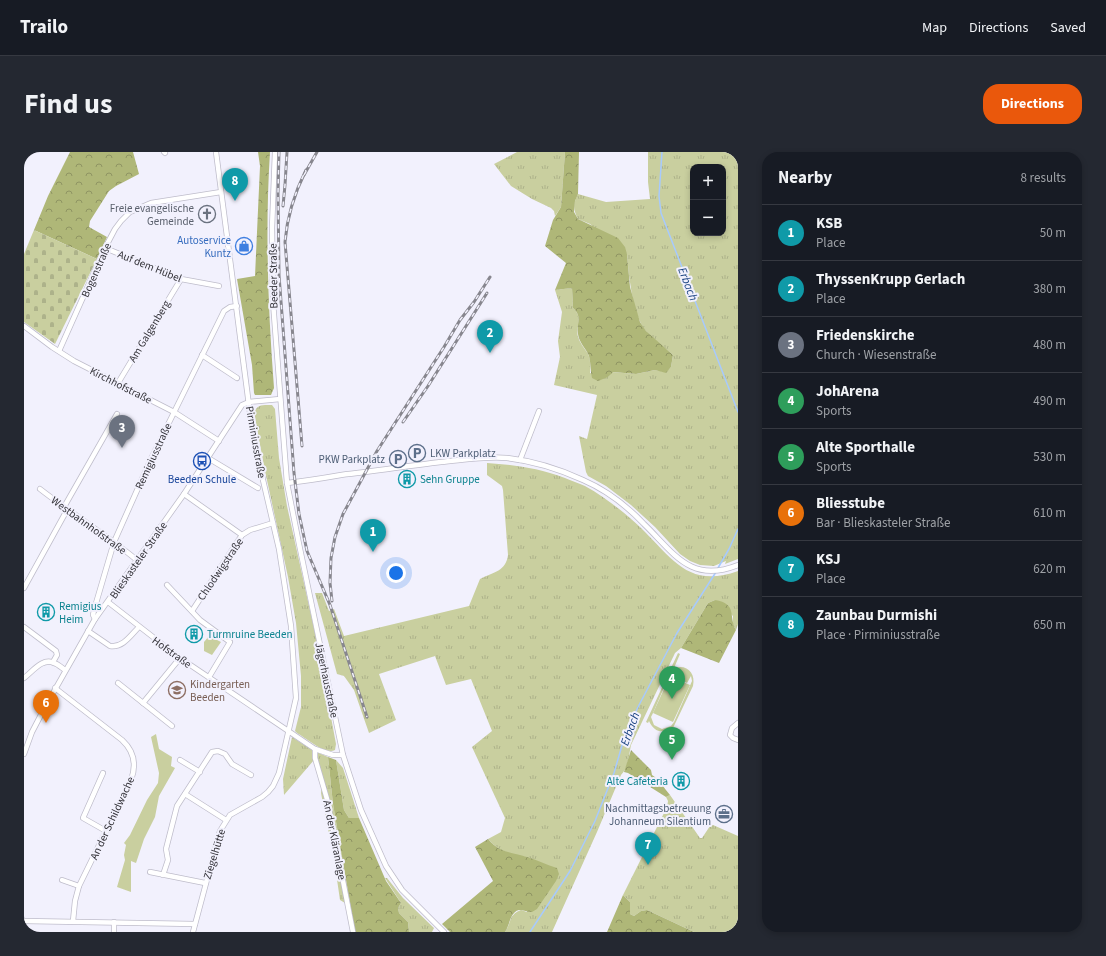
<!DOCTYPE html>
<meta charset="utf-8">
<style>
:root{--surface:#171b24;--page:#242831;--text:#f1f3f6;--muted:#9ea1a6;--line:#363941;--accent:#ea580c}
body{margin:0;font-family:"Source Sans 3",sans-serif;background:var(--page);color:var(--text)}
.controls{position:absolute;right:12px;top:12px;display:grid;overflow:hidden;border-radius:8px;box-shadow:0 2px 6px #0003}
.controls button{width:36px;height:36px;display:grid;place-items:center;padding:0;border:0;border-bottom:1px solid var(--line);background:var(--surface);color:var(--text);font:20px sans-serif}
.you{position:absolute;left:372px;top:421px;width:14px;height:14px;margin:-10px;border:3px solid #fff;border-radius:50%;background:#1a73e8;box-shadow:0 0 0 6px #1a73e833}
.badge{display:grid;place-items:center;width:26px;height:26px;border-radius:50%;background:var(--accent);color:#fff;font-size:13px;font-weight:700}
.pin{position:absolute;translate:-50% -33px;filter:drop-shadow(0 1px 2px #0008)}
.pin::after{content:'';position:absolute;top:21px;width:14px;height:12px;background:inherit;clip-path:polygon(0 0,100% 0,50% 100%)}
.list{margin:0;padding:0;list-style:none}
h2{display:flex;justify-content:space-between;align-items:center;height:52px;margin:0;padding:0 16px;font-size:17px}
h2 small{font-size:13px;font-weight:400;color:var(--muted)}
.list li{display:grid;grid-template-columns:26px 1fr auto;gap:12px;align-items:center;box-sizing:border-box;height:56px;padding:0 16px;border-top:1px solid var(--line)}
.list b{display:block;font-size:15px;white-space:nowrap}
.list p{margin:0;font-size:13px;white-space:nowrap;color:var(--muted)}
.list em{font-size:13px;font-style:normal;color:var(--muted)}
.map{position:relative;flex:none;width:714px;height:780px;overflow:hidden;border-radius:16px}
header{display:flex;align-items:center;gap:24px;box-sizing:border-box;height:56px;padding:0 20px;background:var(--surface);border-bottom:1px solid var(--line)}
header strong{font-size:19px}
nav{display:flex;gap:22px;margin-inline-start:auto;font-size:14px}
.intro{display:flex;align-items:center;justify-content:space-between;box-sizing:border-box;height:96px;padding:0 24px}
h1{margin:0;font-size:28px}
.button{padding:10px 18px;border-radius:16px;background:var(--accent);color:#fff;font-size:14px;font-weight:700}
main{display:flex;gap:24px;padding:0 24px}
aside{flex:1;background:var(--surface);border-radius:16px;box-shadow:0 2px 6px #0003}
.map>svg:first-child{display:block}
</style>
<header>
<strong>Trailo</strong>
<nav><a>Map</a><a>Directions</a><a>Saved</a></nav>
</header>
<div class="intro"><h1>Find us</h1><a class="button">Directions</a></div>
<main>
<div class="map">
<svg width="714" height="780" viewBox="0 0 714 780">
<defs>
<pattern id="grass-tufts" width="24" height="20" patternUnits="userSpaceOnUse"><rect width="24" height="20" fill="#c9cf9f"/><path d="M3 7l-1-3M5 7V3M7 7l1-3M15 17l-1-3M17 17v-4M19 17l1-3" fill="none" stroke="#adb28a"/></pattern>
<pattern id="forest-crowns" width="20" height="18" patternUnits="userSpaceOnUse"><rect width="20" height="18" fill="#afb778"/><path d="M2 6a3 3 0 1 1 6 0M12 15a3 3 0 1 1 6 0" fill="none" stroke="#8f9563"/></pattern>
<pattern id="cemetery-stones" width="16" height="16" patternUnits="userSpaceOnUse"><rect width="16" height="16" fill="#c9cf9f"/><path d="M2 7V4a2 2 0 0 1 4 0v3zM10 15v-3a2 2 0 0 1 4 0v3z" fill="#adb28a"/></pattern>
</defs>
<rect width="100%" height="100%" fill="#f2f1fd"/>
<g fill="url(#grass-tufts)" fill-rule="evenodd">
<polygon points="493,0 541,0 537,55 531,64 530,59 527,56 508,47 487,34 470,12"/>
<path d="M624,0h90v407l-13,5 1,-3 -12,5 -14,-1 -10,-4 -10,-7 -25,-27 -24,-22 -25,-19 -18,-10 -2,-4 -7,-36 8,3 10,-44 -43,-10 6,-28 -2,-16 4,-29 -7,-22 17,-2 1,20c11,10 2,17 5,29 2,6 7,12 10,17 3,6 2,13 2,19l18,4 4,-5 24,2 19,-4 11,2 5,-5 2,-12c-9,-8 -21,-16 -28,-25 -13,-18 -16,-54 -18,-76l-37,-30 -12,-5c-5,-9 -5,-16 0,-25l28,8 44,-3 -2,-17zM669,15h30v66h-30z"/>
<path d="M248,253l3,4 4,49 8,48 30,136 19,102 -1,6c-10,5 -29,-12 -38,-17l-2,-2 6,-24v-31l-5,-53 -8,-46 -23,-106 -11,-58c3,-9 9,-8 18,-8z"/>
<path d="M463,311c29,2 50,5 78,15 6,3 14,5 20,8 20,11 39,26 56,42 31,30 47,61 97,43v53l-2,6 -3,-6v-8l-18,-16 -7,3 -27,45 -6,5 -44,92c-2,10 -3,23 -10,30l-24,57 -45,100h-47c7,-10 3,-17 16,-22l6,2 -1,-55c-14,-2 -28,-6 -38,-18l13,-7 4,-14 -33,-71 20,-16 -21,-52 -25,6 -11,-29 -56,18 17,46 -27,13 -15,-43 -10,-14 -7,-2 -22,-81h7l7,18 5,-2 10,27 125,-30 11,-27c14,-7 26,-8 28,-24l-5,-65 -1,-4 -15,-11z"/>
<polygon points="268,585 288,598 304,605 309,652 325,745 321,751 316,748 311,714 297,641 298,633 290,608 260,643 259,627"/>
<polygon points="312,608 319,616 335,666 325,666 320,658"/>
<polygon points="646,643 676,686 678,686 686,674 689,673 714,684 714,780 670,780 623,758 617,759 610,764 606,762 606,750 599,743 643,655 644,649 642,645"/>
<polygon points="361,726 363,726 379,746 410,776 408,780 385,780 384,770 375,761 374,756 377,751"/>
</g>
<g fill="url(#forest-crowns)">
<polygon points="46,0 109,0 115,22 92,34 85,39 66,69 65,75 83,85 73,107 10,78 24,44"/>
<path d="M234,0h12c-5,79 -2,157 4,236l-3,7h-16l-1,-2 -2,-28 -15,-86 18,-3 5,-110z"/>
<path d="M541,0h14l-1,42 -3,7 -1,11 4,7 40,19 7,9 2,7 3,33 10,35 6,9 27,24 -2,12 -5,6 -11,-3 -19,4 -23,-2 -5,5 -10,4 -6,-3c-2,-7 -1,-15 -3,-22 -3,-8 -10,-13 -11,-22 -2,-11 5,-17 -5,-26l-1,-20 -17,2 11,-27 -21,-17 8,-26 8,-13z"/>
<path d="M691,448c23,4 13,16 21,30l-17,33 -38,-15 27,-45z"/>
<path d="M607,598l20,20 1,5c8,5 12,13 18,20l-4,2 -38,-24 -4,-1z"/>
<polygon points="304,605 312,608 320,658 325,666 335,666 362,729 377,751 374,756 375,761 384,770 385,780 331,780 309,652"/>
<path d="M464,687c12,14 23,13 39,18 10,3 20,8 30,11l2,6 -3,7 -19,28 -5,3c-4,0 -9,-2 -13,-2 -9,2 -9,15 -14,22h-55l-8,-8 51,-43 -18,-34z"/>
<polygon points="599,743 606,750 606,762 610,764 617,759 623,758 670,780 583,780"/>
</g>
<polygon fill="url(#cemetery-stones)" points="10,78 73,107 31,192 0,170 0,102"/>
<g fill="#c9cf9f" fill-rule="evenodd">
<polygon points="185,484 197,490 188,503 180,499 180,490"/>
<path d="M654,501l2,1 -6,14c13,-4 22,5 19,18l-20,42c-11,6 -19,4 -24,-7l-1,2 -2,-1zM654,518l-3,7 12,6 4,-7 1,5 -18,41 -3,4 -9,3 -8,-4 -3,-8 2,-4 16,-37 4,-4z"/>
<polygon points="646,524 666,533 649,570 629,561"/>
<polygon points="132,582 135,597 148,605 147,614 151,616 135,644 131,665 120,687 112,711 107,709 107,740 93,735 101,708 100,703 102,693 100,691 106,683 123,648 134,631 135,621 127,585"/>
</g>
<g fill="none" stroke-linecap="round" stroke-linejoin="round">
<g stroke="#a7cafe" stroke-width="1.5">
<polyline points="638,0 635,44 637,61 714,260"/>
<polyline points="694,416 705,397 714,377"/>
<polyline points="506,780 546,719 571,669 590,621 599,590 614,555 653,481 692,420"/>
</g>
<g stroke="#bfbdcb" stroke-width="6">
<g id="minor">
<polyline points="140,0 141,1"/>
<polyline points="251,0 248,76 249,150 263,331 275,392 319,603 337,658 362,714 378,738 420,780"/>
<polyline points="81,96 157,127 195,134"/>
<polyline points="0,174 28,195 50,209 150,260 195,289"/>
<polyline points="35,199 81,96 91,77 97,69 106,60 127,51 197,40"/>
<polyline points="178,203 213,226"/>
<polyline points="94,231 157,127"/>
<polyline points="184,306 234,336"/>
<polyline points="496,308 515,259"/>
<path d="M263,331c18,-2 37,-5 54,-8 34,-4 67,-9 100,-13 22,-2 44,-6 66,-4 27,3 52,11 76,22 23,10 44,26 61,44 30,29 46,60 94,41"/>
<path d="M16,337c32,25 67,46 98,72"/>
<polyline points="160,342 218,383"/>
<polyline points="40,355 93,262"/>
<polyline points="143,433 176,468 206,490 185,525"/>
<polyline points="0,436 43,358"/>
<polyline points="84,450 156,506 291,597 309,603 319,603"/>
<polyline points="168,459 218,383 226,378 249,371"/>
<polyline points="71,467 69,463 70,458 90,390 127,307 200,159 206,155 213,154"/>
<polyline points="0,475 32,499 33,503 29,510"/>
<path d="M64,479l22,15c13,2 21,-11 29,-19"/>
<path d="M0,526c8,-6 19,-21 30,-15 4,1 8,5 11,7"/>
<polyline points="94,531 148,574"/>
<path d="M31,536l67,52c12,11 15,24 9,40l-52,106 -4,15 -2,20"/>
<polyline points="119,551 156,506"/>
<polyline points="714,571 708,576 706,583 709,586 714,588"/>
<polyline points="291,597 291,606 303,647 329,780"/>
<polyline points="0,602 8,580 20,557 71,467 160,342 218,253 225,250 256,247"/>
<polyline points="156,608 176,620"/>
<polyline points="79,621 59,666 82,679"/>
<polyline points="161,642 202,668"/>
<polyline points="126,720 181,731"/>
<polyline points="139,723 144,708 142,697 153,654 188,600 194,599 201,602 208,612 227,623"/>
<polyline points="38,728 55,734"/>
<polyline points="0,769 171,772"/>
<polyline points="90,780 90,770"/>
<polyline points="169,780 196,679 206,663 238,645 244,640 249,634 255,621 272,546 267,474 255,397 239,328 226,261 192,0"/>
</g>
</g>
<use href="#minor" stroke="#fff" stroke-width="4.5"/>
<g stroke="#87868e" stroke-width="3">
<g id="rail">
<polyline points="255,0 254,41 255,123 270,321 275,362 283,399 306,453 343,565"/>
<polyline points="280,23 293,0"/>
<polyline points="259,54 261,33 263,0"/>
<polyline points="379,270 404,234 463,141"/>
<path d="M278,294l-17,-204c2,-25 10,-50 21,-72"/>
<polyline points="308,449 306,431 307,406 311,385 319,362 353,299 420,195 436,168 450,150 466,125"/>
</g>
</g>
<use href="#rail" stroke="#f2f1fd" stroke-width="1.5" stroke-dasharray="4.5" stroke-linecap="butt"/>
</g>
<defs>
<g id="church-ring" transform="scale(0.9)"><circle r="9.5" fill="#f2f1fd" stroke="#6b7280" stroke-width="1.5"/><path d="M-1.2-6h2.4v3.5h3.3v2.4h-3.3V6h-2.4V-.1h-3.3v-2.4h3.3Z" fill="#6b7280"/></g>
<g id="shop-ring" transform="scale(0.9)"><circle r="9.5" fill="#f2f1fd" stroke="#3f7fe0" stroke-width="1.5"/><path d="M-5-2.5h2.3a2.7 3.5 0 0 1 5.4 0H5L5.5 6h-11ZM-1.5-2.5h3a1.5 2.3 0 0 0-3 0Z" fill="#3f7fe0"/></g>
<g id="parking-ring" transform="scale(0.9)"><circle r="9.5" fill="#f2f1fd" stroke="#5c6f8a" stroke-width="1.5"/><path d="M-3.5-5.5H1a3.5 3.5 0 0 1 0 7H-1V5.5H-3.5ZM-1-3.4V-.6H.8a1.4 1.4 0 0 0 0-2.8Z" fill="#5c6f8a"/></g>
<g id="bus-ring" transform="scale(0.9)"><circle r="9.5" fill="#f2f1fd" stroke="#1a4fb4" stroke-width="1.5"/><path d="M-5-6H5V4H4V6H2V4H-2V6H-4V4H-5ZM-3.5-4V0h7V-4ZM-3.5 1.2v1.5H-2V1.2ZM2 1.2v1.5H3.5V1.2Z" fill="#1a4fb4"/></g>
<g id="building-ring" transform="scale(0.9)"><circle r="9.5" fill="#f2f1fd" stroke="#0f9aa8" stroke-width="1.5"/><path d="M-4-6H4V6H1V3H-1V6H-4ZM-2.5-4.3h1.7v1.8h-1.7ZM.8-4.3h1.7v1.8H.8ZM-2.5-1h1.7V.8h-1.7ZM.8-1h1.7V.8H.8Z" fill="#0f9aa8"/></g>
<g id="school-ring" transform="scale(0.9)"><circle r="9.5" fill="#f2f1fd" stroke="#8d6e63" stroke-width="1.5"/><path d="M0-5L7-2L0 1L-7-2ZM-4 1L0 2.5L4 1V4Q0 6-4 4Z" fill="#8d6e63"/></g>
<g id="office-ring" transform="scale(0.9)"><circle r="9.5" fill="#f2f1fd" stroke="#5c6f8a" stroke-width="1.5"/><path d="M-6-3h4V-5.5h4V-3h4V5H-6ZM-1-4.5V-3h2v-1.5ZM-6 0V1H6V0Z" fill="#5c6f8a"/></g>
</defs>
<g fill-rule="evenodd">
<use href="#church-ring" x="183" y="62"/>
<use href="#shop-ring" x="220" y="94"/>
<use href="#parking-ring" x="393" y="301"/>
<use href="#parking-ring" x="374" y="307"/>
<use href="#bus-ring" x="178" y="309"/>
<use href="#building-ring" x="383" y="327"/>
<use href="#building-ring" x="22" y="460"/>
<use href="#building-ring" x="170" y="482"/>
<use href="#school-ring" x="153" y="538"/>
<use href="#building-ring" x="657" y="629"/>
<use href="#office-ring" x="700" y="662"/>
</g>
<g text-anchor="middle" stroke-width="4" stroke-linejoin="round" paint-order="stroke">
<g font-size="11" fill="#5b616d" stroke="#f2f1fd" text-anchor="end">
<text x="170" y="60">Freie evangelische<tspan x="170" dy="13">Gemeinde</tspan></text>
</g>
<g font-size="11" fill="#366cbe" stroke="#f2f1fd" text-anchor="end">
<text x="207" y="92">Autoservice<tspan x="207" dy="13">Kuntz</tspan></text>
</g>
<g font-size="11" fill="#343339" stroke="#f2f1fd">
<text transform="translate(126 114) rotate(22)" y="4">Auf dem Hübel</text>
<text transform="translate(72 118) rotate(-66)" y="4">Bogenstraße</text>
<text transform="translate(249 124) rotate(-91)" y="4">Beeder Straße</text>
<text transform="translate(125 179) rotate(-59)" y="4">Am Galgenberg</text>
<text transform="translate(97 233) rotate(27)" y="4">Kirchhofstraße</text>
<text transform="translate(232 290) rotate(80)" y="4">Pirminiusstraße</text>
<text transform="translate(129 304) rotate(-65)" y="4">Remigiusstraße</text>
<text transform="translate(65 373) rotate(36)" y="4">Westbahnhofstraße</text>
<text transform="translate(114 408) rotate(-55)" y="4">Blieskasteler Straße</text>
<text transform="translate(196 417) rotate(-56)" y="4">Chlodwigstraße</text>
<text transform="translate(148 500) rotate(36)" y="4">Hofstraße</text>
<text transform="translate(303 528) rotate(78)" y="4">Jägerhausstraße</text>
<text transform="translate(88 666) rotate(-65)" y="4">An der Schildwache</text>
<text transform="translate(311 688) rotate(79)" y="4">An der Kläranlage</text>
<text transform="translate(190 702) rotate(-73)" y="4">Ziegelhütte</text>
</g>
<g font-size="11" fill="#4e5e75" stroke="#f2f1fd" text-anchor="end">
<text x="406" y="305" text-anchor="start">LKW Parkplatz</text>
<text x="361" y="311">PKW Parkplatz</text>
<text x="687" y="660">Nachmittagsbetreuung<tspan x="687" dy="13">Johanneum Silentium</tspan></text>
</g>
<g font-size="11" fill="#164399" stroke="#f2f1fd">
<text x="178" y="331">Beeden Schule</text>
</g>
<g font-size="11" fill="#0d838f" stroke="#f2f1fd" text-anchor="start">
<text x="396" y="331">Sehn Gruppe</text>
<text x="35" y="458">Remigius<tspan x="35" dy="13">Heim</tspan></text>
<text x="183" y="486">Turmruine Beeden</text>
<text x="644" y="633" text-anchor="end">Alte Cafeteria</text>
</g>
<g font-size="11" fill="#785e54" stroke="#f2f1fd" text-anchor="start">
<text x="166" y="536">Kindergarten<tspan x="166" dy="13">Beeden</tspan></text>
</g>
<g font-size="12" font-style="italic" fill="#1b4482" stroke="#f2f1fd">
<text transform="translate(664 132) rotate(69)" y="4">Erbach</text>
<text transform="translate(606 577) rotate(-70)" y="4">Erbach</text>
</g>
</g>
</svg>
<div class="controls">
<button>+</button>
<button>−</button>
</div>
<div class="you"></div>
<div class="pin badge" style="left:349px;top:400px;background:#0f9aa8">1</div>
<div class="pin badge" style="left:466px;top:201px;background:#0f9aa8">2</div>
<div class="pin badge" style="left:98px;top:296px;background:#6b7280">3</div>
<div class="pin badge" style="left:648px;top:547px;background:#2e9e5b">4</div>
<div class="pin badge" style="left:648px;top:608px;background:#2e9e5b">5</div>
<div class="pin badge" style="left:22px;top:571px;background:#e8710a">6</div>
<div class="pin badge" style="left:624px;top:713px;background:#0f9aa8">7</div>
<div class="pin badge" style="left:211px;top:49px;background:#0f9aa8">8</div>
</div>
<aside>
<h2>Nearby<small>8 results</small></h2>
<ul class="list">
<li><span class="badge" style="background:#0f9aa8">1</span><div><b>KSB</b><p>Place</p></div><em>50 m</em></li>
<li><span class="badge" style="background:#0f9aa8">2</span><div><b>ThyssenKrupp Gerlach</b><p>Place</p></div><em>380 m</em></li>
<li><span class="badge" style="background:#6b7280">3</span><div><b>Friedenskirche</b><p>Church · Wiesenstraße</p></div><em>480 m</em></li>
<li><span class="badge" style="background:#2e9e5b">4</span><div><b>JohArena</b><p>Sports</p></div><em>490 m</em></li>
<li><span class="badge" style="background:#2e9e5b">5</span><div><b>Alte Sporthalle</b><p>Sports</p></div><em>530 m</em></li>
<li><span class="badge" style="background:#e8710a">6</span><div><b>Bliesstube</b><p>Bar · Blieskasteler Straße</p></div><em>610 m</em></li>
<li><span class="badge" style="background:#0f9aa8">7</span><div><b>KSJ</b><p>Place</p></div><em>620 m</em></li>
<li><span class="badge" style="background:#0f9aa8">8</span><div><b>Zaunbau Durmishi</b><p>Place · Pirminiusstraße</p></div><em>650 m</em></li>
</ul>
</aside>
</main>
